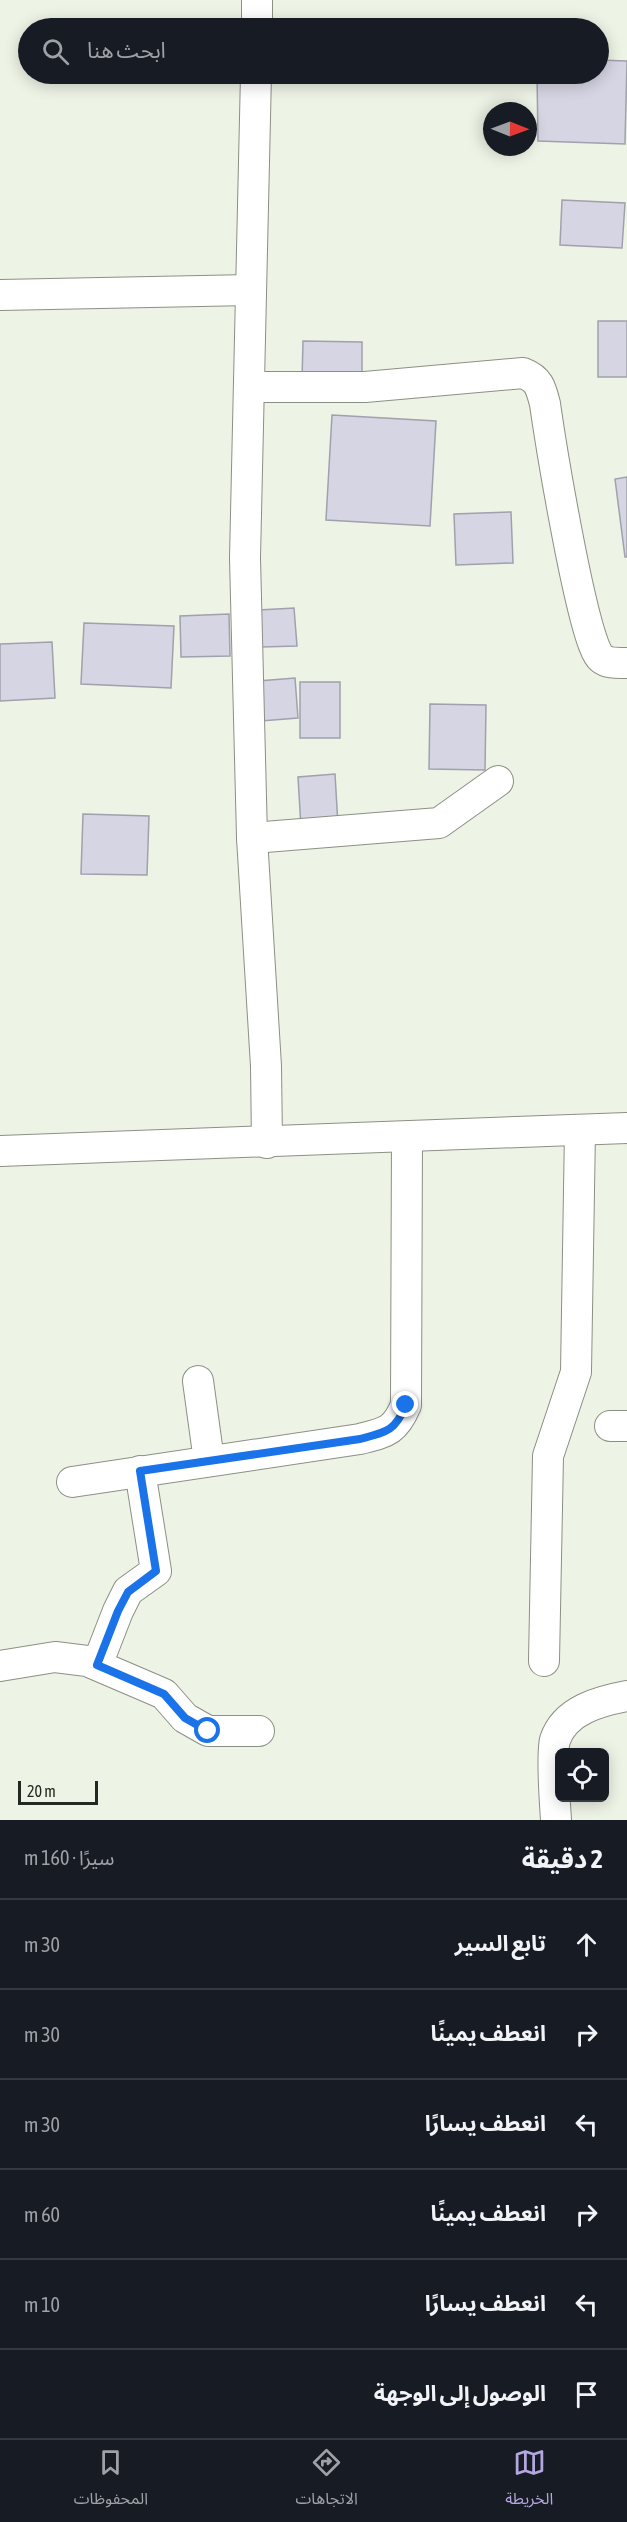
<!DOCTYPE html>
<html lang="ar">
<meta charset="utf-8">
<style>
:root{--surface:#171b24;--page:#20242c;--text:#f1f3f6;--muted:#9ea1a6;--line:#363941;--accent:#b4a7e0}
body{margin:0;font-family:"Asap Condensed","Noto Sans Arabic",sans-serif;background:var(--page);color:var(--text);direction:rtl}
.controls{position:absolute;right:18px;bottom:18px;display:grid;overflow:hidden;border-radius:9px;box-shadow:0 3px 15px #0003}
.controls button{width:54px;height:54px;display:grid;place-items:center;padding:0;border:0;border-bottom:2px solid var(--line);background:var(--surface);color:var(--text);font:30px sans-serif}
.compass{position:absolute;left:483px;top:102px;width:54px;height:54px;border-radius:50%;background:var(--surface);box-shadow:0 3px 15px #0003;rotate:91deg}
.scale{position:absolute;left:18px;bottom:15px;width:80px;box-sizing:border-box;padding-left:6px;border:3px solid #242722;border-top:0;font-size:16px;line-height:21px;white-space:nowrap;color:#242722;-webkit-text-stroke:4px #edf3e5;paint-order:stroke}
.stop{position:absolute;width:18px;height:18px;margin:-14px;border:4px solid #1a73e8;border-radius:50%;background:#fff}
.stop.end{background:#1a73e8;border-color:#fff;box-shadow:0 2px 6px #0008}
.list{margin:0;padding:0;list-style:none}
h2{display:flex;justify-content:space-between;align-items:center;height:78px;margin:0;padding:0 24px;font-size:26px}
h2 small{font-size:20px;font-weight:400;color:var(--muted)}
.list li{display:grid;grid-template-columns:39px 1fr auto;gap:18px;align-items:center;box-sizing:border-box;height:90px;padding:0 24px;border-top:2px solid var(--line)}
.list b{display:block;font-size:22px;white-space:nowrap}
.list em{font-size:20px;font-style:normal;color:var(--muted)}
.icon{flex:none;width:33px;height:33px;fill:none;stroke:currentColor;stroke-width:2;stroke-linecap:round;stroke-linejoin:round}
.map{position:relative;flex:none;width:627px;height:1820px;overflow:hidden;direction:ltr}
.search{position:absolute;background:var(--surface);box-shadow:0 3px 15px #0003;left:18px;right:18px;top:18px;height:66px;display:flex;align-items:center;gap:15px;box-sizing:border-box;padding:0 21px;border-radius:33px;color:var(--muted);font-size:22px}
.sheet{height:618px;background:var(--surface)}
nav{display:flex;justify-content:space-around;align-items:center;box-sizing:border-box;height:84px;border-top:2px solid var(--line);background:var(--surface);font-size:16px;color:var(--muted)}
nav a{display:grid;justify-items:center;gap:3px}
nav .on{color:var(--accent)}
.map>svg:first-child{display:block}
</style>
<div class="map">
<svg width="627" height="1820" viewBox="0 0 627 1820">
<rect width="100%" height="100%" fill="#edf3e5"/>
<g fill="#d6d5e3" stroke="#a1a0ad" stroke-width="1.5">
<polygon points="598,60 627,61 625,144 538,141 537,74 598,74"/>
<polygon points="562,200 625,203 622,248 560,245"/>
<rect x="598" y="321" width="29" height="56"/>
<polygon points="303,341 362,342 362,382 302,381"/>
<polygon points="332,415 436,421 430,526 326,520"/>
<polygon points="627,477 627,557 625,557 615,479"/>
<polygon points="511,512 513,563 456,565 454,514"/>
<polygon points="294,608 297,646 261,647 259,610"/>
<polygon points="229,614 230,656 181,657 180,616"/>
<polygon points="84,623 174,626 171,688 81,684"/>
<polygon points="52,642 55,698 0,701 0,644"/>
<polygon points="295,678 298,718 261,721 258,681"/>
<rect x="300" y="682" width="40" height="56"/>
<polygon points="430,704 486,705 485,770 429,769"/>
<polygon points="335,774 338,825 301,827 298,777"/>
<polygon points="83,814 149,816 147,875 81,874"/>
</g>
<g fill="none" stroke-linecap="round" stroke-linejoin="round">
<g stroke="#8b9084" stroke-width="32">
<g id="street">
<polyline points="257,28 257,0"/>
<polyline points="256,74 245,558 252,838 266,1066 267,1143"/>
<polyline points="0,295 251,290"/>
<path d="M249,387h116l158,-14c16,6 18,15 22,31 5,35 38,240 56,254 7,6 17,5 26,5"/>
<polyline points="252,838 439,823 498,781"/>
<polyline points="0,1151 627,1128"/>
<polyline points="198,1381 209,1461"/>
<polyline points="610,1426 627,1426"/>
<path d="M72,1482l288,-43c27,-7 35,-8 46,-34l1,-268"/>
<polyline points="544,1661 548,1456 576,1372 580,1130"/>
<polyline points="97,1665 118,1611 128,1591 156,1571 140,1471"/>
<polyline points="0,1666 55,1657 87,1661 164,1694 185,1718 208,1731 259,1731"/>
<path d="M556,1820c-1,-17 -5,-66 -1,-80 10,-30 45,-39 72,-44"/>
</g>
</g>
<use href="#street" stroke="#fff" stroke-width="30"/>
</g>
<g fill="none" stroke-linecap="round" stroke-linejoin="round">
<path stroke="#1a73e8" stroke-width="8" d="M208,1731l-23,-13 -21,-24 -67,-29 21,-54 10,-19 28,-21 -16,-100 220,-32c27,-7 35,-8 46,-34"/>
</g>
</svg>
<div class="controls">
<button><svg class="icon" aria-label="locate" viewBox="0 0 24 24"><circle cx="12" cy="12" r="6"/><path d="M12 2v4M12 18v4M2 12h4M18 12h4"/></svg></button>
</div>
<svg class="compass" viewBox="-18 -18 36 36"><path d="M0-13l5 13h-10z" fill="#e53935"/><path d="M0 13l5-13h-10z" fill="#9ea1a6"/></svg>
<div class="scale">20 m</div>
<div class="stop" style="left:208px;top:1731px"></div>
<div class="stop end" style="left:406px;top:1405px"></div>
<div class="search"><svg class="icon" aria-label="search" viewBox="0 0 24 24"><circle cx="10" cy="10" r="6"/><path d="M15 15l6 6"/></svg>ابحث هنا</div>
</div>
<section class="sheet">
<h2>2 دقيقة<small>سيرًا · 160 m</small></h2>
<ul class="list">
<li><svg class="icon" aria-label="ahead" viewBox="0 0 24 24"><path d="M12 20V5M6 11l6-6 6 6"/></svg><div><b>تابع السير</b></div><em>30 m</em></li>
<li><svg class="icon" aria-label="right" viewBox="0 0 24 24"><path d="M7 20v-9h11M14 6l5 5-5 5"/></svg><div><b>انعطف يمينًا</b></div><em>30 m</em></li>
<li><svg class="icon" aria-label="left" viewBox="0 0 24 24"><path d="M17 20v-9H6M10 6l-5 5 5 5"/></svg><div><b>انعطف يسارًا</b></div><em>30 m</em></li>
<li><svg class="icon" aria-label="right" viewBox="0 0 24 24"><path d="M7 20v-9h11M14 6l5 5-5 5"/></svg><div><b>انعطف يمينًا</b></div><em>60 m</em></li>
<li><svg class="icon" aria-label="left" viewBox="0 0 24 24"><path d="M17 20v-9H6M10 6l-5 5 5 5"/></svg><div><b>انعطف يسارًا</b></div><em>10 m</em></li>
<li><svg class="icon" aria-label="arrive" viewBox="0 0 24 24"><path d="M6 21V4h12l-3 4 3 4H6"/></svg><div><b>الوصول إلى الوجهة</b></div></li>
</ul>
</section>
<nav>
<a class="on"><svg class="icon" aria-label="map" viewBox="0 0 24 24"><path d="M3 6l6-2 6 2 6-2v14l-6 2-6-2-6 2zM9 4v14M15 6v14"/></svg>الخريطة</a>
<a><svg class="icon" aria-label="directions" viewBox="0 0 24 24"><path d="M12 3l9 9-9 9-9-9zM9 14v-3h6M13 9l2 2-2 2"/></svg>الاتجاهات</a>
<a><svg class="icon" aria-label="saved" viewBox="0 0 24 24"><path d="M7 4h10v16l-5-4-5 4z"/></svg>المحفوظات</a>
</nav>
